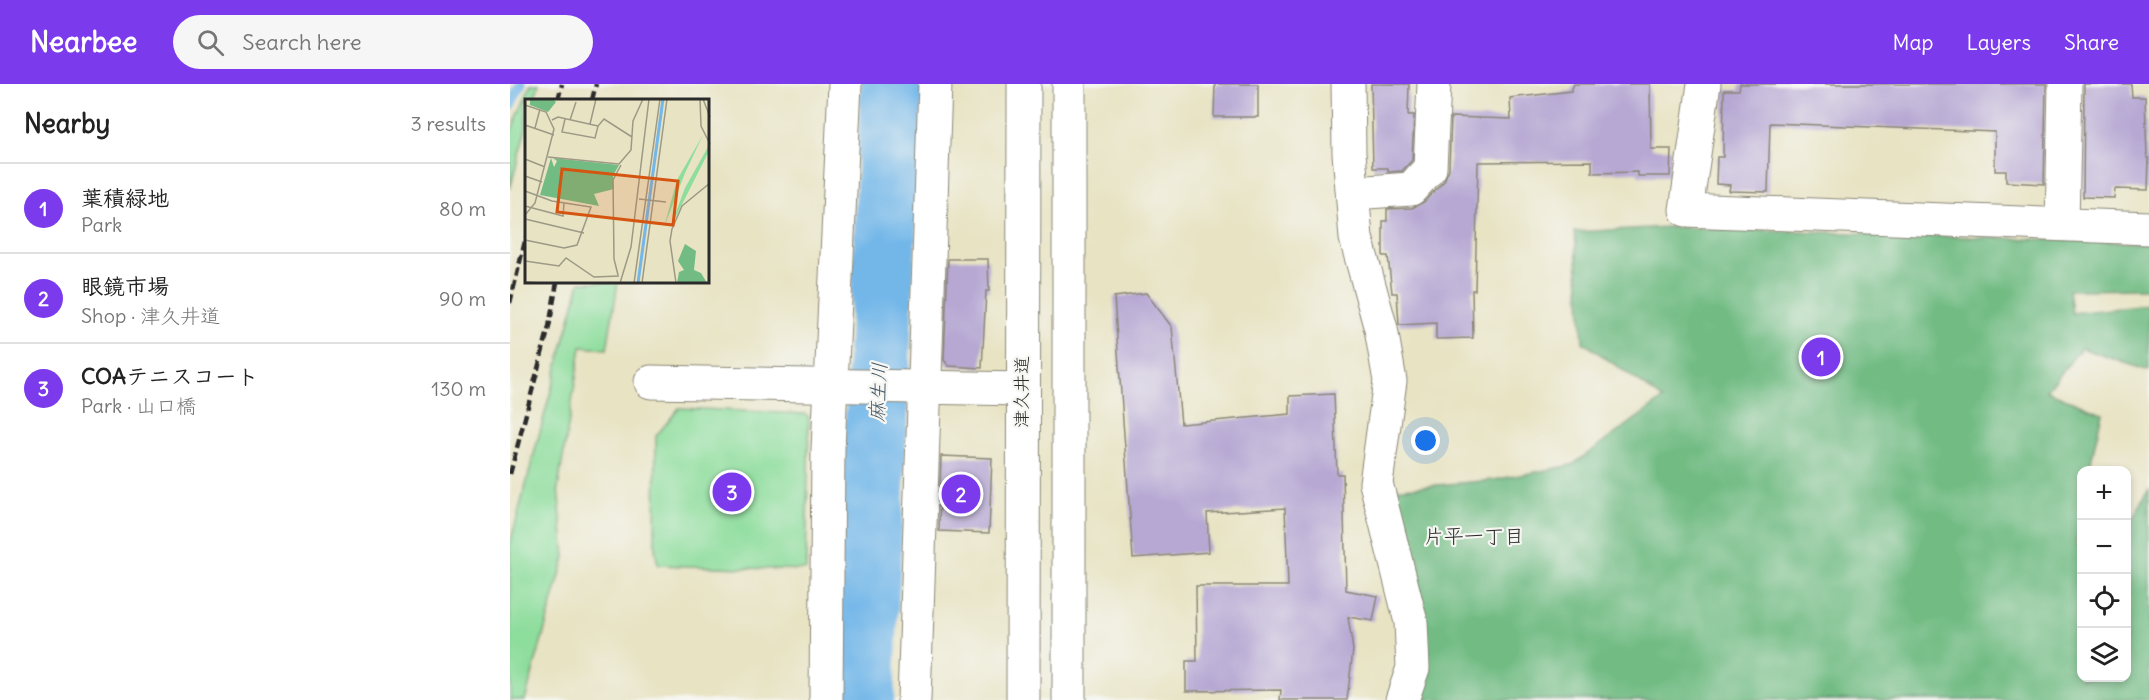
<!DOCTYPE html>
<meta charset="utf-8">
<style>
:root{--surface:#fff;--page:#f6f6f6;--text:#222;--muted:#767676;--line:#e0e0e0;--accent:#7c3aed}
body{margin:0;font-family:Delius,"Klee One",sans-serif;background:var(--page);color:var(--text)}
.controls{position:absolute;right:18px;bottom:18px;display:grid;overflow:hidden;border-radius:12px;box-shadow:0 3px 9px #0003}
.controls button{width:54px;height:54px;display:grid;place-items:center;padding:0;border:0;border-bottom:2px solid var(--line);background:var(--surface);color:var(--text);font:30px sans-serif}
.you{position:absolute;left:916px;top:357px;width:21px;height:21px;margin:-15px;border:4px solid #fff;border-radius:50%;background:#1a73e8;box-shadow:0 0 0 9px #1a73e833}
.badge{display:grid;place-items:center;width:39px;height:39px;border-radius:50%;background:var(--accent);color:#fff;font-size:20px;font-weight:700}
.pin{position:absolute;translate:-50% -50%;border:3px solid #fff;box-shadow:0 2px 6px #0006}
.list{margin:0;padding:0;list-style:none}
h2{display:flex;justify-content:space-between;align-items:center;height:78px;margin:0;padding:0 24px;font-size:26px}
h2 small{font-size:20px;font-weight:400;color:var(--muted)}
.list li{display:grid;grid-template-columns:39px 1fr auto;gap:18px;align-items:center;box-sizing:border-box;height:90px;padding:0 24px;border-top:2px solid var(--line)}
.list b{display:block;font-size:22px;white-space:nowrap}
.list p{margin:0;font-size:20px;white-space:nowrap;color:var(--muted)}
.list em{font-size:20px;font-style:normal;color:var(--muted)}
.icon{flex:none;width:33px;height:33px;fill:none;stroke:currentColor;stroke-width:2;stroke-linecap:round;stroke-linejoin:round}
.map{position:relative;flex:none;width:1639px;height:616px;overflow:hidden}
header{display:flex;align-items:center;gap:36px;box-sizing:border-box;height:84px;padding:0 30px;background:var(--accent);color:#fff}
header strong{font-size:28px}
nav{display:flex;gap:33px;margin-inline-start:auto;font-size:21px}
.search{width:420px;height:54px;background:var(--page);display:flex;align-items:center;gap:15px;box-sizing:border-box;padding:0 21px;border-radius:33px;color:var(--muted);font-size:22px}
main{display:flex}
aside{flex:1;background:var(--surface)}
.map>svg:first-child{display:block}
</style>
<header>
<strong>Nearbee</strong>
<div class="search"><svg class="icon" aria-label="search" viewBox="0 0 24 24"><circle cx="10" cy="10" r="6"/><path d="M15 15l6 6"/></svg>Search here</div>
<nav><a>Map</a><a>Layers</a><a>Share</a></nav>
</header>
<main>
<aside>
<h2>Nearby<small>3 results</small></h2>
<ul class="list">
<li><span class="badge">1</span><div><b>葉積緑地</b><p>Park</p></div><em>80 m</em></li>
<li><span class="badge">2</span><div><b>眼鏡市場</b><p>Shop · 津久井道</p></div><em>90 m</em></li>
<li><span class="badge">3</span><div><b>COAテニスコート</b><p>Park · 山口橋</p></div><em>130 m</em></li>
</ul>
</aside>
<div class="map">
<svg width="1639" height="616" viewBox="0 0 1639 616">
<rect width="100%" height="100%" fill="#f6f6f2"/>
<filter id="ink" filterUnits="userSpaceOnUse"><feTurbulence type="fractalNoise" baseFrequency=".0167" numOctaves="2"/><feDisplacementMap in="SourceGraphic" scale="12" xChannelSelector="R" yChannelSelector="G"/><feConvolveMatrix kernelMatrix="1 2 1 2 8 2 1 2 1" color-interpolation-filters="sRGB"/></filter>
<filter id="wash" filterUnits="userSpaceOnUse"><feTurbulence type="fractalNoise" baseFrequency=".008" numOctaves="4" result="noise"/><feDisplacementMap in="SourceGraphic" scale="24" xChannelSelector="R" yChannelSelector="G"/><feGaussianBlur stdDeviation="1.35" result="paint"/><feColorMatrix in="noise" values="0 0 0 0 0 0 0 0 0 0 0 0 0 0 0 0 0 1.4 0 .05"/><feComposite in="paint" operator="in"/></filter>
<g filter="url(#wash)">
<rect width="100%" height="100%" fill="#e8e3c3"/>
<g fill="#8ddd9c" stroke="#5c8464" stroke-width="1.5">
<polygon points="21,0 29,0 24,16 16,16 16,45 0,105 0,50"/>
<polygon points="70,198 108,198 97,265 71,263 48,404 55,473 15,616 0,616 0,460"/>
<polygon points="169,324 295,330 299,333 296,486 148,481 145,465 146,352"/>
</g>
<polygon fill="#72bc84" stroke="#4e7458" stroke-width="1.5" points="1160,143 1639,159 1639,205 1559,206 1562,229 1639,221 1639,287 1571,264 1537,307 1592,329 1579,386 1572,386 1571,425 1566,461 1572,466 1572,594 1616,594 1617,446 1639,405 1639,616 904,616 882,405 984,396 1062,381 1153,315 1073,258 1065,148"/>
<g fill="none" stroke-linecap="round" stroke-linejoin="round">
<polyline stroke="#73b7e9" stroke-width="10" points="0,22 11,0"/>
<polyline stroke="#73b7e9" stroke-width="62" points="353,616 382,0"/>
</g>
<g id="blocks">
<g fill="#b6a7d3">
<polygon points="705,0 748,0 748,33 704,33"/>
<polygon points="861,0 899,0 898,31 904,31 902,76 892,87 878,88 878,84 863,84"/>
<polygon points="1064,0 1140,0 1141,65 1161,65 1160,92 1128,92 1128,88 1082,89 1082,77 968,78 965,206 962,206 963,254 926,255 926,239 889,241 887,209 882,209 878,172 873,172 873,137 877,137 877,125 902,124 914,118 934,97 939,85 941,33 1001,35 1000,14 1061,7"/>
<polygon points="1230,0 1536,0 1534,100 1496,98 1496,87 1485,87 1485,48 1260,39 1258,108 1219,107 1220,101 1206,100 1207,73 1213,73 1214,6 1229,6"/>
<polygon points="1574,0 1621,0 1622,13 1635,13 1637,74 1639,74 1638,106 1605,105 1604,114 1573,113"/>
<polygon points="438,175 478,175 479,207 476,207 472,284 439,282 434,276"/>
<polygon points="636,209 662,243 671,340 780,330 780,312 824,310 827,390 833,390 836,506 868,512 863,537 838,533 843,566 837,616 770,616 771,606 676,607 676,577 687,577 686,502 778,502 775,424 697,429 699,468 623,474 604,213"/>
<polygon points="431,372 482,374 479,449 429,447"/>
</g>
</g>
</g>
<g filter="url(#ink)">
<use href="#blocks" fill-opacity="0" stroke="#8a8777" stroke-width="1.5"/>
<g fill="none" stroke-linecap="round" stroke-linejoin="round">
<g stroke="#8a8777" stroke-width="35">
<g id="street">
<polyline points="838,0 839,69 846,154 871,245 880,297 866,399 901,538 903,584 892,616"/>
<polyline points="1194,0 1176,126 1639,144"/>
<polyline points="843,109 901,105 920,84 924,0"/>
<polyline points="1552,140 1555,0"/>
<polyline points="141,298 512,305"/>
<polyline points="316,616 318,365 335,0"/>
<polyline points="404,616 425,0"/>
</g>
</g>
<g stroke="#8a8777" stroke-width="35">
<g id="primary">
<polyline points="559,0 559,616"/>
<polyline points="513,616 514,0"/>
</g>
</g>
<use href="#street" stroke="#fff" stroke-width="33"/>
<use href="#primary" stroke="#fff" stroke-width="33"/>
<g stroke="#2b2b2b" stroke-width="4.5" stroke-dasharray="9 4.5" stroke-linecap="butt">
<polyline points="48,16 52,0"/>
<polyline points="82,16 86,0"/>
<polyline points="0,219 16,153"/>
<polyline points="0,390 39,243 47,198"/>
</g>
</g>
</g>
<g text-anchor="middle" stroke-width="4.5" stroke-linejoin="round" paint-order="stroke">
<g font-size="18" fill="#2b2b2b" stroke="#f6f6f2">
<text transform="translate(512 308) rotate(-90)" y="6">津久井道</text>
</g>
<g font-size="20" font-style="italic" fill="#415564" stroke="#f6f6f2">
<text transform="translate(368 308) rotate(-87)" y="7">麻生川</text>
</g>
<g font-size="20" fill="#2b2b2b" stroke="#f6f6f2">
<text x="964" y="459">片平一丁目</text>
</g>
</g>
<g transform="translate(15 15)">
<rect width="184" height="184" fill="#e8e3c3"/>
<path d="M178,36l-18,38 -21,54 13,-47zM183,48l1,4 -39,77 15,-40z" fill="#8ddd9c"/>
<path d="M5,0h23l3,3 -8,10 -18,-7zM26,59l3,9 3,-6 -4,-3 66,7 -6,11 1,13 -20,5 5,12 -59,-11zM160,145l11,7 -2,19 7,3 6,10h-30l2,-11 5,-2 -6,-9z" fill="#72bc84"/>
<path fill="none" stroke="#73b7e9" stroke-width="3" d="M113,184l25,-184"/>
<path fill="none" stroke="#9c9986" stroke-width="1.5" d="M175,0l1,27 9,18M178,0l7,18M0,6l21,7 8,17 -19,74 -10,12M40,20l-3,13 33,6 3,-12 6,-7 28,18M27,21l6,-3 40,9M45,21l6,-18M65,25l6,-25M0,26l29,10M10,29l5,-19M23,58l71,7 12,-14 2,-29 10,-22M0,60l20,8M0,77l17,6M0,92l27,10 39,6 -14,38 -13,3 -39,-8M114,100l27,3M0,107l38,10 1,-13M0,120l59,14M0,162l34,5 7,-8 28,19 25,-1M93,176l-4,-16 -1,-79 8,-15M0,183l18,1M95,184l11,-36 18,-148M109,184l26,-184M117,184l25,-184M151,184l-6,-42 2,-12 10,-23 28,-23"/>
<path fill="#d5540f" fill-opacity="0.15" stroke="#d5540f" stroke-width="3" d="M37,70l116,12 -5,44 -116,-13z"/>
<rect width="184" height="184" fill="none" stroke="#2b2b2b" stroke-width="3"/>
</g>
</svg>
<div class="controls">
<button>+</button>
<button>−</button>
<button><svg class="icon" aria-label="locate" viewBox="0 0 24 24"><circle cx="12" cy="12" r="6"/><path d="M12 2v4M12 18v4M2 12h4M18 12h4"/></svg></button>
<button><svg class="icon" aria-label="layers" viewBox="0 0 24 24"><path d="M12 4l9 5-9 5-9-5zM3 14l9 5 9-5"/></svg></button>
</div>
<div class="you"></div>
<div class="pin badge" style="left:1311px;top:273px">1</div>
<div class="pin badge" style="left:451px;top:410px">2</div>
<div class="pin badge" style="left:222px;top:408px">3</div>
</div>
</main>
